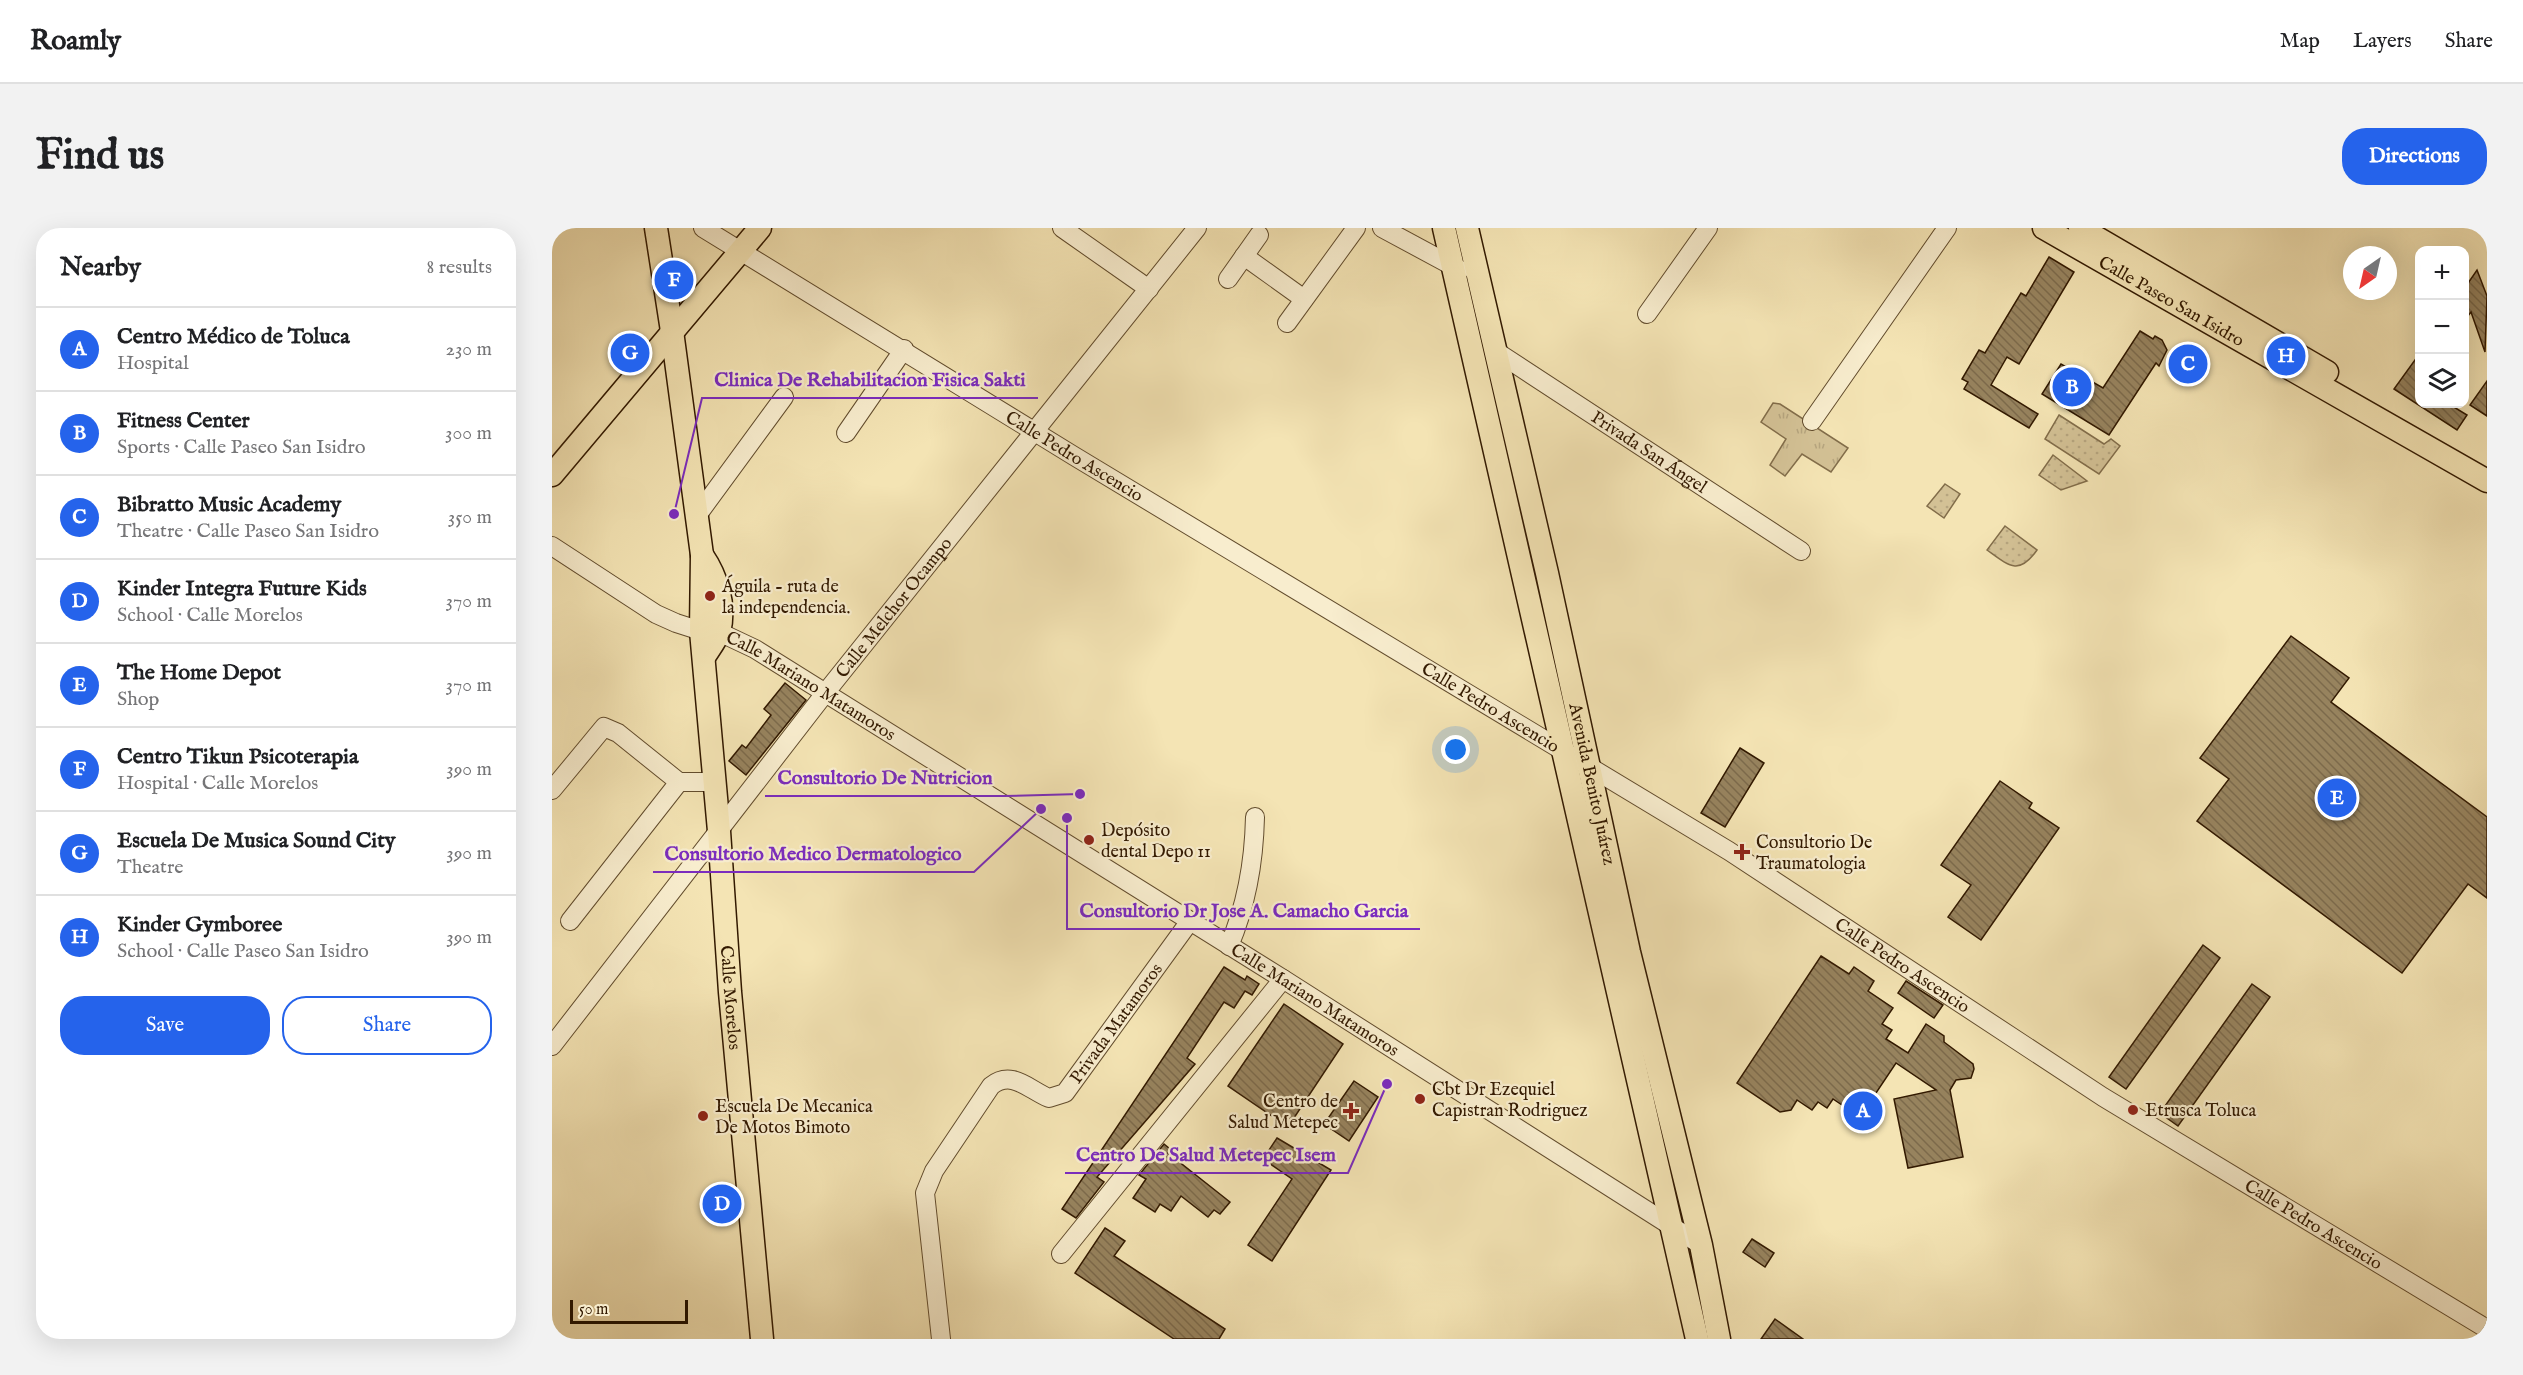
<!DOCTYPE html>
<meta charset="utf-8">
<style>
:root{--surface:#fff;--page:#f2f2f2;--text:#202124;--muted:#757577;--line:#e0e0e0;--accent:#2563eb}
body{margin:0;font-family:"IM FELL English",serif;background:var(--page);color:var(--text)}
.controls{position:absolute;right:18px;top:18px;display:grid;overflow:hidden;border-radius:12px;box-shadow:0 6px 24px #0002}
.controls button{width:54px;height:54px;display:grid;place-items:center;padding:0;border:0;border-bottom:2px solid var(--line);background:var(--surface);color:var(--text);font:30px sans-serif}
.compass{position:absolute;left:1791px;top:18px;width:54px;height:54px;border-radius:50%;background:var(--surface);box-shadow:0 6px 24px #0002;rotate:214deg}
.scale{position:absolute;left:18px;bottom:15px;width:118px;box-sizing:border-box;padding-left:6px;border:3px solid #321900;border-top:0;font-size:16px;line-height:21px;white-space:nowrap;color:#321900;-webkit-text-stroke:4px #f8edce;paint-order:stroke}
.you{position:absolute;left:904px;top:522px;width:21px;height:21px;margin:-15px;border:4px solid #fff;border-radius:50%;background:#1a73e8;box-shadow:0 0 0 9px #1a73e833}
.badge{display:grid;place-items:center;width:39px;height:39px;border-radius:50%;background:var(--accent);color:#fff;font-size:20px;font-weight:700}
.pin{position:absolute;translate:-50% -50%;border:3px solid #fff;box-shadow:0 2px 6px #0006}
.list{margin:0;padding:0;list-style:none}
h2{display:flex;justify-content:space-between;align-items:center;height:78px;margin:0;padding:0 24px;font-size:26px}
h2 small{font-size:20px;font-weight:400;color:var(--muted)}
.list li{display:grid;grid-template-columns:39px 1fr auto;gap:18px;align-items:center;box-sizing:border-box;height:84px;padding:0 24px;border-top:2px solid var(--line)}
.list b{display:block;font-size:22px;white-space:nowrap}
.list p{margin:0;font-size:20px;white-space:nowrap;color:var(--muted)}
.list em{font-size:20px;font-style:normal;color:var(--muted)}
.actions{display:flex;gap:12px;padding:18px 24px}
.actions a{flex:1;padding:14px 0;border:2px solid var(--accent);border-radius:24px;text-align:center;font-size:21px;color:var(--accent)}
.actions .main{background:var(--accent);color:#fff}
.icon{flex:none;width:33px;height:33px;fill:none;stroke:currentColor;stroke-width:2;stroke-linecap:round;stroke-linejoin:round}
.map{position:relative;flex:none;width:1935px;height:1111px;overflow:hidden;border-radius:24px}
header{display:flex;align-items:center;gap:36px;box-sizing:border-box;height:84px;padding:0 30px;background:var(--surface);border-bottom:2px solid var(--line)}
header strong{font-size:28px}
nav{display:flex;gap:33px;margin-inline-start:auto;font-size:21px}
.intro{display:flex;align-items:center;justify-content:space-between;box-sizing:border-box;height:144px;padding:0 36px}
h1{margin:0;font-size:42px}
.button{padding:15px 27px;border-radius:24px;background:var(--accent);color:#fff;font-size:21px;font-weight:700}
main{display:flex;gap:36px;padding:0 36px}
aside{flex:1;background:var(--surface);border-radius:24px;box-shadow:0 6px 24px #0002}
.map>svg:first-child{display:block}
</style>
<header>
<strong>Roamly</strong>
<nav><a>Map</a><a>Layers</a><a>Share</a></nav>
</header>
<div class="intro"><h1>Find us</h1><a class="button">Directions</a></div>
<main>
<aside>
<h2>Nearby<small>8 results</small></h2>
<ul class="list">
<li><span class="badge">A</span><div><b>Centro Médico de Toluca</b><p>Hospital</p></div><em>230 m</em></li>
<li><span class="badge">B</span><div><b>Fitness Center</b><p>Sports · Calle Paseo San Isidro</p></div><em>300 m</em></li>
<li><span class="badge">C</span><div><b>Bibratto Music Academy</b><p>Theatre · Calle Paseo San Isidro</p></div><em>350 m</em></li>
<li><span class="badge">D</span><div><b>Kinder Integra Future Kids</b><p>School · Calle Morelos</p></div><em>370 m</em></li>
<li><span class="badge">E</span><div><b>The Home Depot</b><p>Shop</p></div><em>370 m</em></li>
<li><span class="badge">F</span><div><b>Centro Tikun Psicoterapia</b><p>Hospital · Calle Morelos</p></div><em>390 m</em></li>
<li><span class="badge">G</span><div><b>Escuela De Musica Sound City</b><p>Theatre</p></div><em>390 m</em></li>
<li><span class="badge">H</span><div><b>Kinder Gymboree</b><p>School · Calle Paseo San Isidro</p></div><em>390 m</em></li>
</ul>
<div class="actions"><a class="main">Save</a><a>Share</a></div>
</aside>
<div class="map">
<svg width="1935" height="1111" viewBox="0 0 1935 1111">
<defs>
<pattern id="grass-tufts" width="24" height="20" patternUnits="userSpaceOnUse" patternTransform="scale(1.5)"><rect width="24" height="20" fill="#d3c195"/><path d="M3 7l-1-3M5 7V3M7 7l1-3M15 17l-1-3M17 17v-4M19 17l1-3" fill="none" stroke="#b6a57f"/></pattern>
<pattern id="garden-dots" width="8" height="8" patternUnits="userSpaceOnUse" patternTransform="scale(1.5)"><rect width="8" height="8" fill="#d3c195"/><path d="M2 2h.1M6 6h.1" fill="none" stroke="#b6a57f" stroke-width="1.8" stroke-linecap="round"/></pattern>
<pattern id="building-back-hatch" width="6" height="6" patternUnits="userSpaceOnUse" patternTransform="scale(1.5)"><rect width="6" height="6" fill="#97835e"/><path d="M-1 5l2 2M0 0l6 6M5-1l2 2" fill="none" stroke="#7c6a4b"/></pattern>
</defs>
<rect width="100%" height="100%" fill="#f4e4b4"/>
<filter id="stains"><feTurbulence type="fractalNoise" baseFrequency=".00333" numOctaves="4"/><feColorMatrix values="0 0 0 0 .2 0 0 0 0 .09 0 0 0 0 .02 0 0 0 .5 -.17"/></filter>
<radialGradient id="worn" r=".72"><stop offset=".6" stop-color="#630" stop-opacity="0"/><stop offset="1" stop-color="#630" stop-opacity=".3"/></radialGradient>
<polygon fill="url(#grass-tufts)" stroke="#826d4a" stroke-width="1.5" points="1221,175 1228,176 1296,220 1279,244 1250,226 1233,248 1218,237 1234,211 1209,194"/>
<g fill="url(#garden-dots)" stroke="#826d4a" stroke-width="1.5">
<polygon points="1507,187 1552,216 1559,211 1568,218 1547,246 1493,211"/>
<polygon points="1501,227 1535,253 1509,262 1487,247"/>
<polygon points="1393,256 1408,266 1392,290 1375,278"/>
<path d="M1453,298l32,24c-18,26 -28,16 -50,0z"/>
</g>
<g fill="url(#building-back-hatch)" stroke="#321900" stroke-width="1.5">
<polygon points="1497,29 1522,44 1467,136 1455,129 1439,157 1486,186 1477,200 1412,161 1416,154 1410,151 1427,122 1433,125 1469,65 1474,68"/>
<polygon points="1925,42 1935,68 1933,124 1919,84 1912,93 1912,61"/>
<polygon points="1588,103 1601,111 1603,108 1610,112 1615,122 1607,138 1604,135 1557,207 1490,166 1509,136 1551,160"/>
<polygon points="1868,125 1868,176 1897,176 1915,187 1905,202 1842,161"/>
<polygon points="1935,153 1935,188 1918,177"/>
<polygon points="1739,408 1797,450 1779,474 1935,589 1935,670 1916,656 1850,745 1645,593 1677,551 1648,530"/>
<polygon points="233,455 254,472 194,547 177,533 190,517 194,520 219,487 212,481"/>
<polygon points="1188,520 1212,535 1173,599 1149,585"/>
<polygon points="1448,553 1480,575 1477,580 1507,600 1429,712 1396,689 1419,657 1389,637"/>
<polygon points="1651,717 1668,730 1574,861 1557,849"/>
<polygon points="1269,728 1297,746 1302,739 1322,753 1316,763 1341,780 1330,796 1340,802 1334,811 1356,825 1374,796 1392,808 1392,814 1421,836 1422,841 1419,850 1404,852 1398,862 1411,929 1356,940 1342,871 1384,862 1344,835 1320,871 1310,864 1304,873 1296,867 1290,877 1281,871 1275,880 1266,874 1260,882 1245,872 1239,882 1228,884 1185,855"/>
<polygon points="672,739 693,752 695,748 707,756 700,767 693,763 682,780 672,774 635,830 643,836 545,949 552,954 524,990 510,981"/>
<polygon points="1354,753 1391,777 1382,790 1346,765"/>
<polygon points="1700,756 1718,769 1626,898 1608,885"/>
<polygon points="732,776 791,816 736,899 676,858"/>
<polygon points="802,853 826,869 797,913 772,896"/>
<polygon points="725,910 779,942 720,1033 696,1017 740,951 711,931"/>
<polygon points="612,916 618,921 616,925 678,974 668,986 662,982 656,989 629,968 619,983 608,976 603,984 581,970 594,951 587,947"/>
<polygon points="553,1000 573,1013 562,1028 673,1101 667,1111 622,1111 523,1045"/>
<polygon points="1200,1011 1222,1025 1213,1039 1191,1024"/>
<polygon points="1223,1091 1251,1111 1209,1111"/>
</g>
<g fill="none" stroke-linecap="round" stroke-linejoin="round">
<g stroke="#624c2d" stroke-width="20">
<g id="minor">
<path id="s1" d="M151,0l371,228 655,395 374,246 384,232"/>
<polyline points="510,0 597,61"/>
<polyline points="830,0 908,42"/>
<polyline points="692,28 752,71"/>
<polyline points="676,51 707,7"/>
<polyline points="1095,86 1156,0"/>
<polyline points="735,95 804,0"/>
<path id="s2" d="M945,124l304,199"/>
<polyline points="1260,193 1395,0"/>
<polyline points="294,205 352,121"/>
<polyline points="144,289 232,169"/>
<path id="s3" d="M0,318l104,68 20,9 25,8 18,1 36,17 528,330 418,266"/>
<polyline points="0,562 52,499 66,505 127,554 161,554"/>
<polyline points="18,693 127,554"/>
<path d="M677,718c18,-42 25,-83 26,-129"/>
<path id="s4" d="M0,818l274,-354 371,-464"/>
<polyline points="509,1026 731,751"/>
<path id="s5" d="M389,1111l-16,-146 9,-22 57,-85c21,-17 38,4 58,12l16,-5 125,-172"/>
</g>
</g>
<g stroke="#321900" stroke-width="25">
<g id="major">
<path id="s6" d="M104,0l16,103 30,224 -1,76 18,200 11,161 32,347"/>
<polyline points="892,0 1145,1111"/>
<path id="s7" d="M915,0l80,345 82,379 72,293 18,94"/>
<path id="s8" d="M1492,0l443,253"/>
<polyline points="1528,0 1775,144"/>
<polyline points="0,247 208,0"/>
<path d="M150,327c15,22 24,50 17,77 -3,8 -10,17 -15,25"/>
</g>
</g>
<use href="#minor" stroke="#f8edce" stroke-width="18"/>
<use href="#major" stroke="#f4e4b4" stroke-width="22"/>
</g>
<g fill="#8f2418" stroke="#f8edce" stroke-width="2">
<circle cx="158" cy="368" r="6"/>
<circle cx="537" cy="612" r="6"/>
<path d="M1187 615h6v6h6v6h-6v6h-6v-6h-6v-6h6z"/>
<circle cx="868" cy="871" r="6"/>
<circle cx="1581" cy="882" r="6"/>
<path d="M796 874h6v6h6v6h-6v6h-6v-6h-6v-6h6z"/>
<circle cx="151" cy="888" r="6"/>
</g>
<g text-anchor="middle" stroke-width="4.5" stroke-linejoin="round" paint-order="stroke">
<g font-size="18" fill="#321900" stroke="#f8edce">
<text dy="6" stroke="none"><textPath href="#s8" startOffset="147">Calle Paseo San Isidro</textPath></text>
<text dy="6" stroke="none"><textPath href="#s2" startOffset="182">Privada San Ángel</textPath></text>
<text dy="6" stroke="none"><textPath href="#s1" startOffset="436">Calle Pedro Ascencio</textPath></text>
<text dy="6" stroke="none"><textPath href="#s4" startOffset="556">Calle Melchor Ocampo</textPath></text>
<text dy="6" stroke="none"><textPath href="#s3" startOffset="297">Calle Mariano Matamoros</textPath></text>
<text dy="6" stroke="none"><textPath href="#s1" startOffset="922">Calle Pedro Ascencio</textPath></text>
<text dy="6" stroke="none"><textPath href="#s7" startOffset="570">Avenida Benito Juárez</textPath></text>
<text dy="6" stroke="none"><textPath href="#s1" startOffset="1408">Calle Pedro Ascencio</textPath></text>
<text dy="6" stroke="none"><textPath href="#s6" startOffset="774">Calle Morelos</textPath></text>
<text dy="6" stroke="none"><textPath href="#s3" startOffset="891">Calle Mariano Matamoros</textPath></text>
<text dy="6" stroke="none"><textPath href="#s5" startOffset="440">Privada Matamoros</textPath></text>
<text dy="6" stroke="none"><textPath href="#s1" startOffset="1894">Calle Pedro Ascencio</textPath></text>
</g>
<g font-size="18" fill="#321900" stroke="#f8edce" text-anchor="start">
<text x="170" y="364">Águila - ruta de<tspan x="170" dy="21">la independencia.</tspan></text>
<text x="549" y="608">Depósito<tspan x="549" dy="21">dental Depo 11</tspan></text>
<text x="1204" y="620">Consultorio De<tspan x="1204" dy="21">Traumatologia</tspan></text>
<text x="880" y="867">Cbt Dr Ezequiel<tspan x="880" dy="21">Capistran Rodriguez</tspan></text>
<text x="786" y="879" text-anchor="end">Centro de<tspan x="786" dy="21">Salud Metepec</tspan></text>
<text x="163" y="884">Escuela De Mecanica<tspan x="163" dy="21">De Motos Bimoto</tspan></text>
<text x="1593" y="888">Etrusca Toluca</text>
</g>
</g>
<path fill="none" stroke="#7b2cbf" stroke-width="2" d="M122 286L150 170H486M528 566L452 568H213M489 581L422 644H101M515 590L515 701H868M835 856L796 945H513"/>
<g fill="#7b2cbf" stroke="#f8edce" stroke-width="2">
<circle cx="122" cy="286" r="6"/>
<circle cx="528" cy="566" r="6"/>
<circle cx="489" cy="581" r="6"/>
<circle cx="515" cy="590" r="6"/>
<circle cx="835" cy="856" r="6"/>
</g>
<g font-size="20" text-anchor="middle" font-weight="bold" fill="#7b2cbf" stroke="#f8edce" stroke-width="4.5" stroke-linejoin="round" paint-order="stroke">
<text x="318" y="158">Clinica De Rehabilitacion Fisica Sakti</text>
<text x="333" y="556">Consultorio De Nutricion</text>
<text x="261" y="632">Consultorio Medico Dermatologico</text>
<text x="692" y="689">Consultorio Dr Jose A. Camacho Garcia</text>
<text x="654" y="933">Centro De Salud Metepec Isem</text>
</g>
<rect width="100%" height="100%" filter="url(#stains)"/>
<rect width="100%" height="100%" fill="url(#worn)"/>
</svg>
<div class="controls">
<button>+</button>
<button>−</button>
<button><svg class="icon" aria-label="layers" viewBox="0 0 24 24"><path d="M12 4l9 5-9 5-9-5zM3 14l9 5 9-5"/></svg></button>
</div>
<svg class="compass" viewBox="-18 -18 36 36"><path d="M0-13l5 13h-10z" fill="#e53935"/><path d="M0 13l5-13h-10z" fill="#757577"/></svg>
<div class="scale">50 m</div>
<div class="you"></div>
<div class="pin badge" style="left:1311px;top:883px">A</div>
<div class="pin badge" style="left:1520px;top:159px">B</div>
<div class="pin badge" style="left:1636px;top:136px">C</div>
<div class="pin badge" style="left:170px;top:976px">D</div>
<div class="pin badge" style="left:1785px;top:570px">E</div>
<div class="pin badge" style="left:122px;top:52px">F</div>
<div class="pin badge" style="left:78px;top:125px">G</div>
<div class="pin badge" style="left:1734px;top:128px">H</div>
</div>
</main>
